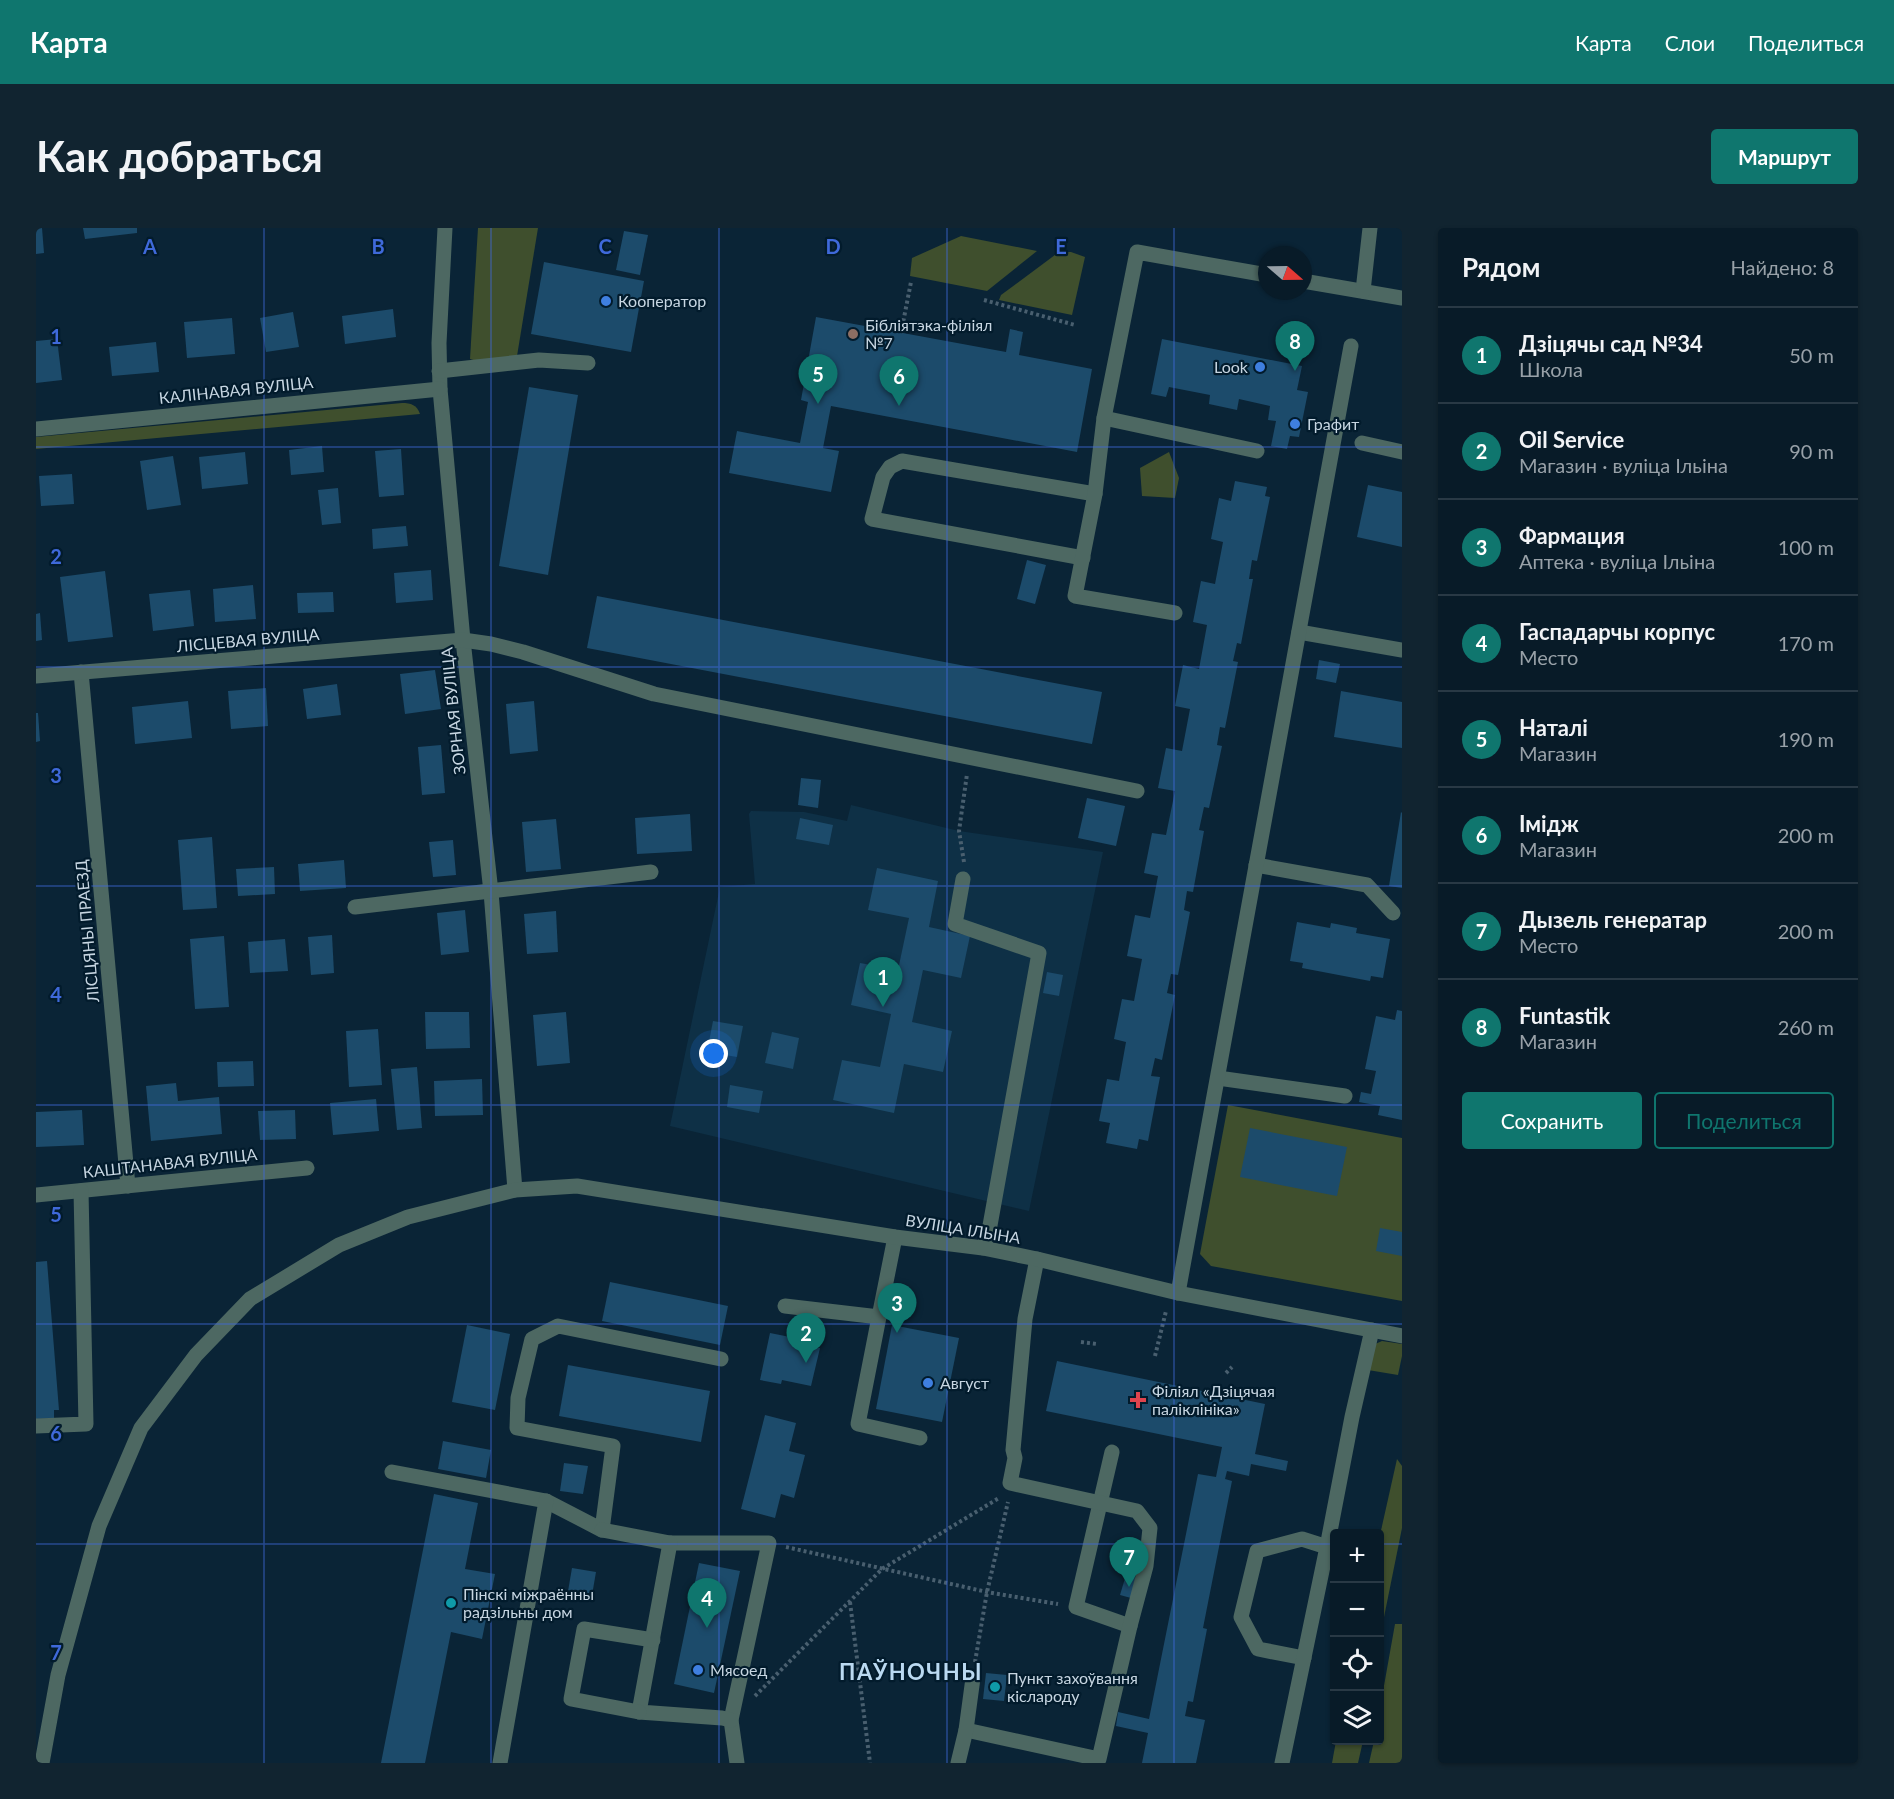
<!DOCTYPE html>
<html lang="ru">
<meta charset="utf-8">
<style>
:root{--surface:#081b28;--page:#112430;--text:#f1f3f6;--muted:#98a1a8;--line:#293945;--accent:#0f766e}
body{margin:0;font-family:Lato,sans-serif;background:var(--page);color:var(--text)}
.controls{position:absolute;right:18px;bottom:18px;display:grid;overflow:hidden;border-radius:6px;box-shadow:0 2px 4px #0004}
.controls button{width:54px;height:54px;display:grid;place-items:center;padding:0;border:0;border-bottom:2px solid var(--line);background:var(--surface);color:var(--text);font:30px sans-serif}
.compass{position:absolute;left:1222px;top:18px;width:54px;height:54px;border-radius:50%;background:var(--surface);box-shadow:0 2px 4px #0004;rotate:110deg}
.you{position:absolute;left:678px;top:826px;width:21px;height:21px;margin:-15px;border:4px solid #fff;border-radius:50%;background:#1a73e8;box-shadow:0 0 0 9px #1a73e833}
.badge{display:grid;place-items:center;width:39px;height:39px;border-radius:50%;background:var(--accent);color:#fff;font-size:20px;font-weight:700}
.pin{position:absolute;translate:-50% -50px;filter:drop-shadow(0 2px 3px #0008)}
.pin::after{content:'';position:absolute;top:32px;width:21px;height:18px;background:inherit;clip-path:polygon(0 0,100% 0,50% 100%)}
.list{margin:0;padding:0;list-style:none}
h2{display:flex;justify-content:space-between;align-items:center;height:78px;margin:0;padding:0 24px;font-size:26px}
h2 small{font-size:20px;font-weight:400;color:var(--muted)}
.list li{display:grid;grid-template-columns:39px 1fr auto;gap:18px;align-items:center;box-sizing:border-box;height:96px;padding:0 24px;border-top:2px solid var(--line)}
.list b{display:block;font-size:22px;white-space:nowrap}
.list p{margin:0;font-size:20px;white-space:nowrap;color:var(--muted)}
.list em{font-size:20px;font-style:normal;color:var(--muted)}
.actions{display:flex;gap:12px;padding:18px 24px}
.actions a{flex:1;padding:14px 0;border:2px solid var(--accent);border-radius:6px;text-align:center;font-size:21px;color:var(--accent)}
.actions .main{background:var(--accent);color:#fff}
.icon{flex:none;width:33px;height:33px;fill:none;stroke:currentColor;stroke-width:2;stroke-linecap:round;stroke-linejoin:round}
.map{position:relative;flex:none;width:1366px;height:1535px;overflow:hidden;border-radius:6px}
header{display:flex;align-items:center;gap:36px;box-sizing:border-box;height:84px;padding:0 30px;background:var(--accent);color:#fff}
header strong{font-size:28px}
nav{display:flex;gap:33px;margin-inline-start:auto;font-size:21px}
.intro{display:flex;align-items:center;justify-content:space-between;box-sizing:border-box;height:144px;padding:0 36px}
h1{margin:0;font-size:42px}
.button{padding:15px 27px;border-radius:6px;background:var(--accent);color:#fff;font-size:21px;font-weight:700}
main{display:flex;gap:36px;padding:0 36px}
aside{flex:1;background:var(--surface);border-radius:6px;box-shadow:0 2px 4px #0004}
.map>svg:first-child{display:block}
</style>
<header>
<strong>Карта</strong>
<nav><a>Карта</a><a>Слои</a><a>Поделиться</a></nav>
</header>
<div class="intro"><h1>Как добраться</h1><a class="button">Маршрут</a></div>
<main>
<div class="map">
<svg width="1366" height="1535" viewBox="0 0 1366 1535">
<rect width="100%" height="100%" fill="#0a2436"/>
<polygon fill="#0e3046" points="815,577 923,603 1067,624 993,983 634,898 684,659 719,656 713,586 715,583 768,584 811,593"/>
<g fill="#3f4f2d">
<polygon points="442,0 502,0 481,128 441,133 434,131"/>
<polygon points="925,8 1001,23 951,63 874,48 876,30"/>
<polygon points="1023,24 1035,24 1049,29 1036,87 963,72 965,67"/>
<path d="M366,175c9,0 15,2 18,11l-384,35v-12z"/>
<polygon points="1133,224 1143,250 1139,270 1106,268 1104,240"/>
<polygon points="1192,877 1366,910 1366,1073 1175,1038 1164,1026"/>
<polygon points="1346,1113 1366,1116 1366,1128 1362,1147 1332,1142 1337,1117"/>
<polygon points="1361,1231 1366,1238 1366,1300 1346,1399 1344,1398 1344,1307"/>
<polygon points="1359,1396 1366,1396 1366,1535 1333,1535 1338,1513 1344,1512 1344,1480"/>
<polygon points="1300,1513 1327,1513 1322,1535 1296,1535"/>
</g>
<g fill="#1c4b6b">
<polygon points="0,0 6,0 8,25 0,26"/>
<polygon points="47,0 101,0 101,5 49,11"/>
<polygon points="588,3 612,7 604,47 580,42"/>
<polygon points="508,34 608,53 595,124 495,106"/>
<polygon points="357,81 360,109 309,116 306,88"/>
<polygon points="257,84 263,119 230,124 224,90"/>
<polygon points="780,89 970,124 974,101 987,104 983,127 1056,141 1041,224 795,178 787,220 803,223 795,264 693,245 701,203 764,215 772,174 765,172"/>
<polygon points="196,90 199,126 151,130 148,94"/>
<polygon points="21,111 26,152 0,155 0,113"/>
<polygon points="1126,111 1266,138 1261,162 1272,164 1263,209 1254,208 1251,221 1235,218 1240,193 1232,192 1234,178 1203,171 1201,182 1173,176 1174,167 1133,159 1130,169 1115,166"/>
<polygon points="120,114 123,144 76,148 73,119"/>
<polygon points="493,159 542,167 512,347 463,338"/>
<polygon points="286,218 288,244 255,247 253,222"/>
<polygon points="365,221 368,267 343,269 339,223"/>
<polygon points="209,224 212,256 166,261 163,229"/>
<polygon points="137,228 145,277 111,282 104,233"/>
<polygon points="36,246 38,276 5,278 3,248"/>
<polygon points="1199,253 1231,259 1229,268 1234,269 1221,333 1216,332 1213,351 1217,351 1205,416 1201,415 1197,433 1202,434 1189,500 1184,499 1181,517 1186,518 1173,580 1168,579 1163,602 1168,603 1157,664 1151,663 1148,682 1154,684 1142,747 1135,746 1131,765 1139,767 1126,832 1119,830 1115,848 1124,849 1112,913 1103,911 1101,921 1070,915 1074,895 1063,893 1071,851 1083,853 1090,814 1078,811 1086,771 1098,773 1106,731 1091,728 1099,687 1114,690 1122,648 1108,645 1116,605 1130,607 1139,563 1122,560 1130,520 1146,523 1154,481 1139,478 1147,437 1163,441 1171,397 1157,394 1165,353 1179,356 1187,314 1175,311 1183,270 1195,273"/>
<polygon points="1332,257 1366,264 1366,319 1321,309"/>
<polygon points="302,260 305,295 286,297 282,262"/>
<polygon points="370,298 372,318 337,321 336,301"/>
<polygon points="991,332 1010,337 999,376 981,371"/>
<polygon points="395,342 397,372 360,375 358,345"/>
<polygon points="69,343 77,409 32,414 24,349"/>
<polygon points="217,357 220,391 179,394 177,361"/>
<polygon points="154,362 158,398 117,403 113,366"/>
<polygon points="297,364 298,384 262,385 261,365"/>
<polygon points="561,368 1066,464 1056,516 551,420"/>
<polygon points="4,385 6,412 0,413 0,386"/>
<polygon points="1283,432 1304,436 1300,455 1280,451"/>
<polygon points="399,442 405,481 369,486 364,446"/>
<polygon points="301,456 305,487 271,491 267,461"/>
<polygon points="230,460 232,498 195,501 192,463"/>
<polygon points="1305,463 1366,474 1366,520 1298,509"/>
<polygon points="152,473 156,510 99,516 96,479"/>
<polygon points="498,473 502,523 474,526 470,476"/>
<polygon points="0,485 2,485 4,513 0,514"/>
<polygon points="405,517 409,565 386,567 382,519"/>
<polygon points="765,550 785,552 782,580 762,577"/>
<polygon points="1051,570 1089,578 1080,618 1042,610"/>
<polygon points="1365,584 1366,585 1366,660 1353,658"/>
<polygon points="654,586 656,623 601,626 599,590"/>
<polygon points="764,590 797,597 793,617 760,611"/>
<polygon points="520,591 525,641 490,644 486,594"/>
<polygon points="176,609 181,680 147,682 142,612"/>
<polygon points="417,612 420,647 397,649 393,614"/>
<polygon points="308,632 310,660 264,663 262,636"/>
<polygon points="238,639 239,666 202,668 200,641"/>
<polygon points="841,640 902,653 893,699 934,708 925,750 887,742 876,794 916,803 907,844 868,836 858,885 797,872 806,832 844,839 855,786 815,777 824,735 862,742 873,690 832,682"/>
<polygon points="429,682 433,724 405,727 401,685"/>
<polygon points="520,683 522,724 491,726 488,686"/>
<polygon points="1261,694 1294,700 1295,695 1321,700 1320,705 1354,711 1347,750 1335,748 1334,753 1266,740 1267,735 1254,733"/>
<polygon points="296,707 298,745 275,747 272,709"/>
<polygon points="188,708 193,779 159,781 154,711"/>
<polygon points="249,711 252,743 214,745 212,714"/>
<polygon points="1011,744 1027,747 1023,768 1007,765"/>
<polygon points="1361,782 1366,783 1366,892 1342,887 1344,878 1323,874 1325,864 1335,866 1340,843 1329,841 1340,788 1359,792"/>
<polygon points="389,784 433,784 434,820 390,821"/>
<polygon points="530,784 534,835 501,838 497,787"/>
<polygon points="677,793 707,798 701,829 671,824"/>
<polygon points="342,801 346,857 313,859 310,803"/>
<polygon points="736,804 763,810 757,841 729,835"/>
<polygon points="217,833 218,858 182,859 181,834"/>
<polygon points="381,839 386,900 361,902 355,841"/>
<polygon points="446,851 447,887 399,888 398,853"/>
<polygon points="140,855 142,873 183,869 186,906 115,913 110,858"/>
<polygon points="694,857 727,863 723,885 691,879"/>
<polygon points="340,871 343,903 297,907 294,875"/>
<polygon points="46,882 48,917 0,919 0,884"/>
<polygon points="259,882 260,911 224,912 222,883"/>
<polygon points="1214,900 1311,919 1301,968 1204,949"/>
<polygon points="1344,1000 1366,1004 1366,1028 1340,1023"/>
<polygon points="11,1033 23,1182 18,1182 18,1190 0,1191 0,1034"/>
<polygon points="574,1054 692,1078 684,1117 566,1093"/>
<polygon points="431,1097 474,1106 459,1182 416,1174"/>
<polygon points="856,1097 923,1110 906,1194 840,1181"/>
<polygon points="734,1105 754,1109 753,1113 784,1120 775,1158 746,1152 745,1156 724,1152"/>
<polygon points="1021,1133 1229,1176 1219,1226 1252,1233 1250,1243 1215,1236 1213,1248 1191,1243 1189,1251 1196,1253 1167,1400 1171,1401 1157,1474 1152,1473 1149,1488 1169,1492 1160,1535 1106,1535 1112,1505 1080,1498 1082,1484 1113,1491 1162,1246 1180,1249 1186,1219 1010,1183"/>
<polygon points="532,1137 674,1163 665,1214 523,1188"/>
<polygon points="729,1187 760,1195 753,1223 769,1227 758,1270 745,1266 739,1290 705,1281"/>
<polygon points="407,1213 455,1222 450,1250 402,1241"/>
<polygon points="528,1235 552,1238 547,1266 524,1263"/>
<polygon points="398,1266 442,1275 429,1341 459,1346 446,1411 415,1404 389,1535 345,1535"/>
<polygon points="663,1335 704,1343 678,1465 638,1456"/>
<polygon points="536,1340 560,1344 555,1373 531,1369"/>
<polygon points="1090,1347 1101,1350 1095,1370 1084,1367"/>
<polygon points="950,1445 971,1447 968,1473 947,1471"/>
</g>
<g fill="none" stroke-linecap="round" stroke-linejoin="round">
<g stroke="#495f6f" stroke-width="4" stroke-dasharray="3 3" stroke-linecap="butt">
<polyline points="948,72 1039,97"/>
<polyline points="865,105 875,54"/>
<polyline points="928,634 923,603 931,546"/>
<polyline points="1045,1114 1061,1116"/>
<polyline points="1119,1128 1130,1083"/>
<polyline points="1190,1145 1196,1139"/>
<polyline points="750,1319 951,1364 1022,1376"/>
<polyline points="814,1374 834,1535"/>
<polyline points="939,1434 951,1364 972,1274"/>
<polyline points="719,1468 846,1341 963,1270"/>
</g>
<g stroke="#4d6862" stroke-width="15">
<polyline points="409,0 403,115 404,161 427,412 455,664 479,962"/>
<polyline points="1267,53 1366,70"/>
<polyline points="1327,63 1334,0"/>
<polyline points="403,143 503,132 552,135"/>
<polyline points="1068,190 1221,223"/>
<polyline points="0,201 404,161"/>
<polyline points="1326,215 1366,224"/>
<polyline points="1047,330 836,291 847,249 854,239 866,233 1059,266"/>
<polyline points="1139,385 1039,368 1059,266 1068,190 1101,24 1231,47"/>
<polyline points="1263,404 1366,422"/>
<polyline points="45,444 92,958"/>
<polyline points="0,448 427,412 455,416 487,424 618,466 1101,563"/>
<polyline points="1220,637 1331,657 1357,685"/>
<polyline points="927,651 919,696 1003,725 953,1003 947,1020"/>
<polyline points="319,679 615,644"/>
<polyline points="1182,850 1309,868"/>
<polyline points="0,967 271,940"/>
<polyline points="1142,1065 1315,118"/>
<polyline points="749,1078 843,1089 859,1009"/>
<polyline points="843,1089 822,1196 884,1210"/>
<polyline points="0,1198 50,1196 45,963"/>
<polyline points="1076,1224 1040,1379 1094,1398"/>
<polyline points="356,1244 510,1273 566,1302 577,1218 481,1200 482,1170 496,1111 522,1098 685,1131"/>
<polyline points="566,1302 634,1315 733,1315 695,1492 701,1535"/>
<polyline points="634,1315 603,1484 686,1490 695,1492"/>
<polyline points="1268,1430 1222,1421 1205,1389 1221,1323 1266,1311 1291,1319"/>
<polyline points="603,1484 535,1471 548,1401 617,1412"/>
<polyline points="930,1502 1063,1531 1094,1398 1110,1338 1114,1300 1101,1283 974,1255 979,1230 977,1222 989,1091 1001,1031"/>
<polyline points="6,1535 22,1447 63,1298 105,1200 160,1127 214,1071 303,1017 372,989 479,962 541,958 859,1009 947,1020 1001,1031 1142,1065 1366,1108"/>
<polyline points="464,1535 510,1273"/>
<polyline points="922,1535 930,1502 937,1450"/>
<polyline points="1246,1535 1291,1319 1316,1189 1336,1102"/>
</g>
</g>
<path fill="none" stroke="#3f69da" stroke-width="1.5" stroke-opacity="0.55" d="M228,0v1535M455,0v1535M683,0v1535M911,0v1535M1138,0v1535M0,219h1366M0,439h1366M0,658h1366M0,877h1366M0,1096h1366M0,1316h1298M1344,1316h22"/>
<g fill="#3f7fe0" stroke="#021b2c" stroke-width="2">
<circle cx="570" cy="73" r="6"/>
<circle cx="1224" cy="139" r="6"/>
<circle cx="1259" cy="196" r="6"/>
<circle cx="892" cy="1155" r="6"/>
<circle cx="662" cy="1442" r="6"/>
</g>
<circle fill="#8d6e63" stroke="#021b2c" stroke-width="2" cx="817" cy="106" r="6"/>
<path fill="#e0444e" stroke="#021b2c" stroke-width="2" d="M1099 1163h6v6h6v6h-6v6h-6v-6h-6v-6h6z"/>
<g fill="#0f9aa8" stroke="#021b2c" stroke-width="2">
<circle cx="415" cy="1375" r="6"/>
<circle cx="959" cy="1459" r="6"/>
</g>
<g text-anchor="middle" stroke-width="4.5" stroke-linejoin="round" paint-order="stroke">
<g font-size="16" fill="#c7d6e2" stroke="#021b2c" text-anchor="start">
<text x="582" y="79">Кооператор</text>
<text x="829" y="103">Бібліятэка-філіял<tspan x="829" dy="18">№7</tspan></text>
<text x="1212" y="145" text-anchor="end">Look</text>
<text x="1271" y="202">Графит</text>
<text x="904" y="1161">Август</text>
<text x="1116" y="1169">Філіял «Дзіцячая<tspan x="1116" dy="18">паліклініка»</tspan></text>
<text x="427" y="1372">Пінскі міжраённы<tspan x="427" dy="18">радзільны дом</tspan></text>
<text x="674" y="1448">Мясоед</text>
<text x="971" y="1456">Пункт захоўвання<tspan x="971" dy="18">кіслароду</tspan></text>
</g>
<g font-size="16" fill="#c7d6e2" stroke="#021b2c">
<text transform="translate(200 162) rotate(-6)" y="6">КАЛІНАВАЯ ВУЛІЦА</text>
<text transform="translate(212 412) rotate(-5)" y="6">ЛІСЦЕВАЯ ВУЛІЦА</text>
<text transform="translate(417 483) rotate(-96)" y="6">ЗОРНАЯ ВУЛІЦА</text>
<text transform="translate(51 703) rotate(-95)" y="6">ЛІСЦЯНЫ ПРАЕЗД</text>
<text transform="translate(134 935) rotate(-6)" y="6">КАШТАНАВАЯ ВУЛІЦА</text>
<text transform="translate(927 1001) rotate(9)" y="6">ВУЛІЦА ІЛЬІНА</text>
</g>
<g font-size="22" font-weight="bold" letter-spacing="1.5" fill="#bad9f1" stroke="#021b2c">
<text x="875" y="1452">ПАЎНОЧНЫ</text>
</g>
</g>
<g font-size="20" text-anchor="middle" font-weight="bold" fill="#3f69da" stroke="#021b2c" stroke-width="4.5" stroke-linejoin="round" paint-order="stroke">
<text x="114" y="26">A</text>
<text x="342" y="26">B</text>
<text x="569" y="26">C</text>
<text x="797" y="26">D</text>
<text x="1025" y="26">E</text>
<text x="20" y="116">1</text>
<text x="20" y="336">2</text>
<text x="20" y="555">3</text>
<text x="20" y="774">4</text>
<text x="20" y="994">5</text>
<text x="20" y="1213">6</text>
<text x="20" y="1432">7</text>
</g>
</svg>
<div class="controls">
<button>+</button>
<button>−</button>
<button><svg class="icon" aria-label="locate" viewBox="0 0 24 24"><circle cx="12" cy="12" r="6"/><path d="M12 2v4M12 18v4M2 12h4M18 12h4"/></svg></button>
<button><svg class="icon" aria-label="layers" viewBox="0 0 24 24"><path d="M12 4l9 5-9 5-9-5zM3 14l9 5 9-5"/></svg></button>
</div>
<svg class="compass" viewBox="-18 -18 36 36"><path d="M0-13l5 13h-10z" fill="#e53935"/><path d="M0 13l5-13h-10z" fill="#98a1a8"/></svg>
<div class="you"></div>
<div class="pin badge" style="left:847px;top:779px">1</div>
<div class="pin badge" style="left:770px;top:1135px">2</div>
<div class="pin badge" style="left:861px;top:1105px">3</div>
<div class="pin badge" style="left:671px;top:1400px">4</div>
<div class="pin badge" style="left:782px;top:176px">5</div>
<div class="pin badge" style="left:863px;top:178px">6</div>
<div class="pin badge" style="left:1093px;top:1359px">7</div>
<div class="pin badge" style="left:1259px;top:143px">8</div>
</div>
<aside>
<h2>Рядом<small>Найдено: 8</small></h2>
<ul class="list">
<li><span class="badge">1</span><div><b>Дзіцячы сад №34</b><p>Школа</p></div><em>50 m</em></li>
<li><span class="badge">2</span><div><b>Oil Service</b><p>Магазин · вуліца Ільіна</p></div><em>90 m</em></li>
<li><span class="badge">3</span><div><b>Фармация</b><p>Аптека · вуліца Ільіна</p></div><em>100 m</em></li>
<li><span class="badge">4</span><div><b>Гаспадарчы корпус</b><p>Место</p></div><em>170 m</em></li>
<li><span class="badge">5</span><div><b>Наталі</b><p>Магазин</p></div><em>190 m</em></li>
<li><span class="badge">6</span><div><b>Імідж</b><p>Магазин</p></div><em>200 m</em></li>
<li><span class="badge">7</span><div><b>Дызель генератар</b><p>Место</p></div><em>200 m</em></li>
<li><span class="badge">8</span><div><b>Funtastik</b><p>Магазин</p></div><em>260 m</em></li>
</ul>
<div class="actions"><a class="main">Сохранить</a><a>Поделиться</a></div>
</aside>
</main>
